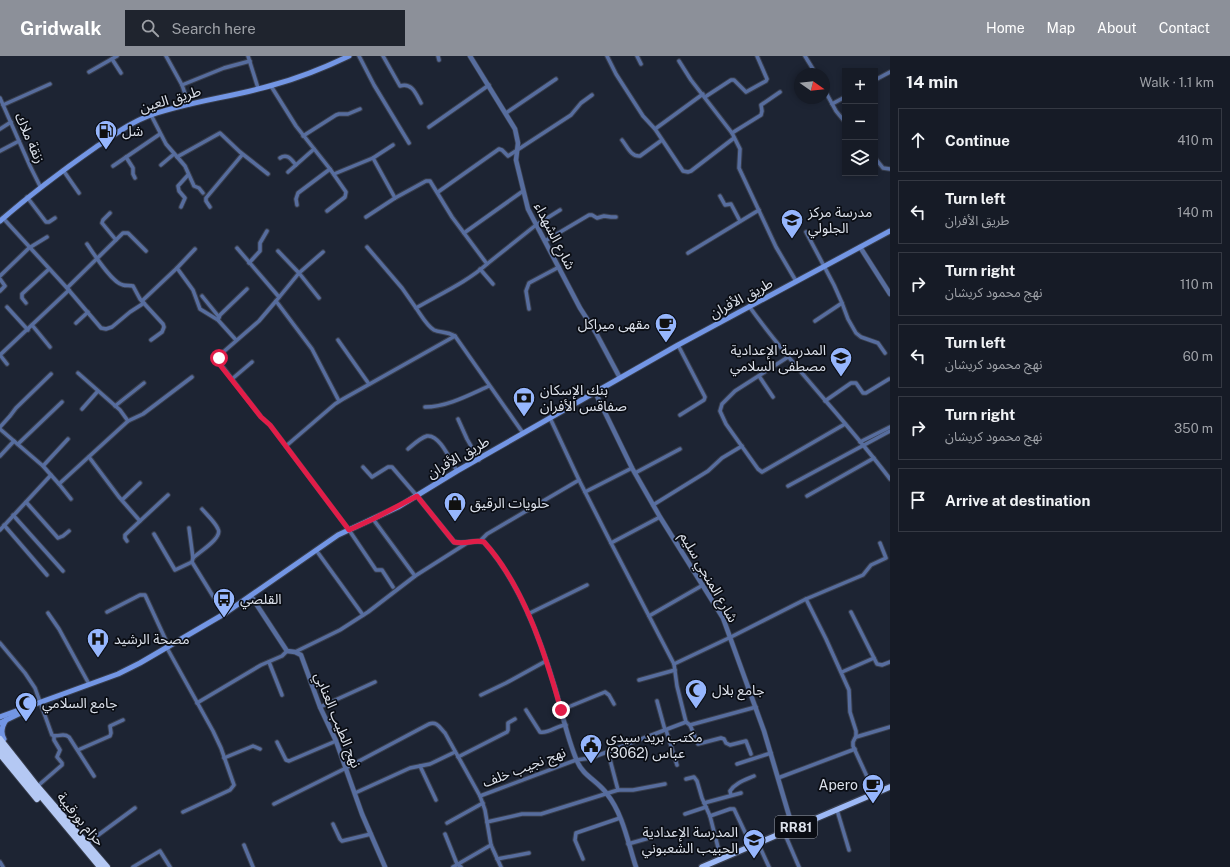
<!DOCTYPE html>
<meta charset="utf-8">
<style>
:root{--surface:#161b26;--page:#1f242e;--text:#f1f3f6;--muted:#9ea1a7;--line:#353943;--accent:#8c9099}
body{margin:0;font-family:"Public Sans","Noto Sans Arabic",sans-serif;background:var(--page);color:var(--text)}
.controls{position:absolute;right:12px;top:12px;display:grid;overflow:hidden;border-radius:0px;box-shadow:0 2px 6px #0003}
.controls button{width:36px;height:36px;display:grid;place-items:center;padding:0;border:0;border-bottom:1px solid var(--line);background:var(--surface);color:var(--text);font:20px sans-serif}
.compass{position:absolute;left:794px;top:12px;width:36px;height:36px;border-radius:50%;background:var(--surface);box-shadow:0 2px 6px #0003;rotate:104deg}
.stop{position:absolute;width:12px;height:12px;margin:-9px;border:3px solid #e11d48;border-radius:50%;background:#fff}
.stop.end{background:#e11d48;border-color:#fff;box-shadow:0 1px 4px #0008}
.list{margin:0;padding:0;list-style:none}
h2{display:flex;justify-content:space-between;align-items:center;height:52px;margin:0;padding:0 16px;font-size:17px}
h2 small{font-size:13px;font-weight:400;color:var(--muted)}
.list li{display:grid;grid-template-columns:26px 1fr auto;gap:12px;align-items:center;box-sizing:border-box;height:64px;margin:0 8px 8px;padding:0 8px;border:1px solid var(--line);border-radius:0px}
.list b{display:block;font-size:15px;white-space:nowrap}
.list p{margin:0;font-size:13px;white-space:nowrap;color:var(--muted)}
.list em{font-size:13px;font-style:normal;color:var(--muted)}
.icon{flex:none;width:22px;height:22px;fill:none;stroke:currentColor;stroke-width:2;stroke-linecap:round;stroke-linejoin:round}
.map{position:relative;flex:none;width:890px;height:811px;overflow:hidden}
header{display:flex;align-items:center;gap:24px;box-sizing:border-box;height:56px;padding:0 20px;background:var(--accent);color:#fff}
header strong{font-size:19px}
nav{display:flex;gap:22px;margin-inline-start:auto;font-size:14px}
.search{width:280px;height:36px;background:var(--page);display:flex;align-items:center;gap:10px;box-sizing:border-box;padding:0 14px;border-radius:0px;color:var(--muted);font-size:15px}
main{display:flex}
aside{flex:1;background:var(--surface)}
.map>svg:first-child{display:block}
</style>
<header>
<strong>Gridwalk</strong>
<div class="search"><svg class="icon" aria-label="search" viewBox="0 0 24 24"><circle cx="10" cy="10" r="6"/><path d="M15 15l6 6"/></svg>Search here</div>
<nav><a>Home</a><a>Map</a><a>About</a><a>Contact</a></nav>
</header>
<main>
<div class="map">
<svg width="890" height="811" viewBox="0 0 890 811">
<rect width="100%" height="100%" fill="#1d2433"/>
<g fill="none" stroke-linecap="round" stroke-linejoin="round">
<g stroke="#383e4d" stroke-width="5.5">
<g id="minor">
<polyline points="166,0 182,29 189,49"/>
<polyline points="248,0 258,32"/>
<polyline points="359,0 374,29 409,87"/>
<path d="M383,0l17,30c12,-4 16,8 21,17"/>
<polyline points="438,0 439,4"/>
<polyline points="607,0 616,18 643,60 655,73 683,115 688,116 691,115 734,82"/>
<polyline points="637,0 641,8"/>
<polyline points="805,0 816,18"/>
<polyline points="112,3 121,17"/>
<polyline points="679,5 691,24 732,77 740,93 739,112 776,191 796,225"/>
<polyline points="89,16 117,0"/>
<polyline points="875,24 890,16"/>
<polyline points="182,29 224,12 250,5"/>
<polyline points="271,30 296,70 330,113 346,136 345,141 327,155"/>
<polyline points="824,33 836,55 845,66"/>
<polyline points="705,41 731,24 734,24 746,36 766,25 767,23 757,0"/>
<polyline points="0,42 30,110 40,130"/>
<polyline points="832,48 845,41"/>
<polyline points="3,49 50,28"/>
<polyline points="506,57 556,23"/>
<polyline points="151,59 166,88 185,110 194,130 199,132 203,137"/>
<polyline points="429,71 489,29"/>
<polyline points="0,73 11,66"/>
<polyline points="655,73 703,38"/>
<polyline points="732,77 761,59 762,55 761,49 780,36"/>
<polyline points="303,80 336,59 339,58 348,58 360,53"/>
<path d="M622,84c5,6 9,17 18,16l22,-16"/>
<polyline points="0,95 19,85"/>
<polyline points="126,101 133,112 133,118 135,122"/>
<polyline points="177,101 220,77 240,96 268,118"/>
<path d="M280,102c7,-5 11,1 16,7"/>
<path d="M373,102l22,40 31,-17h4l22,36 35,47c-20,18 -47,30 -71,44 5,7 11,18 18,22 6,3 12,1 21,6"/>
<polyline points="875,102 883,112 890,113"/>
<polyline points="161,109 174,98"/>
<polyline points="113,110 160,78"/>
<polyline points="63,114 79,137"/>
<polyline points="288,116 314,93"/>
<polyline points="334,118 373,102 393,89"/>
<polyline points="438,136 499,93 502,94 508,100 571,59 581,47 592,39"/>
<polyline points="720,140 725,149 731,148 740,165"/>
<polyline points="27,141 46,166 49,166 55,162"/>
<polyline points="297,149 296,143 298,137 330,113"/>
<polyline points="181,151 185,142 179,135 178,130 188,119"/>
<polyline points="210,151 206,145 206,142 242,99"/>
<polyline points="110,157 103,164 102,167 116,184"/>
<polyline points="366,161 395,142"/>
<polyline points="3,162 67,232 101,272 106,273 112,271 130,256 144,247"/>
<polyline points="806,176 834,229 842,247 848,263 856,277 861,281 878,287 885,297"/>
<polyline points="464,177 523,135"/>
<polyline points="545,185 589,159 592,159 597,162 604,160 611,161 616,161"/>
<path d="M87,188c7,10 25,39 36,41 3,1 7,0 10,1l7,13 23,25 1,3 -2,5 -11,8"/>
<polyline points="367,191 402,232 416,252"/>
<polyline points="237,192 279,241"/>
<polyline points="278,195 299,217 319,242"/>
<polyline points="323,196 299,217 276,245 312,293 339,345"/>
<polyline points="688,197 759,154"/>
<polyline points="249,207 260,195 260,187 267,175"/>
<polyline points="487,208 536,169 560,154"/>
<polyline points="177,212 193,234 200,253 218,264 236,284"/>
<polyline points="480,213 493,228"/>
<polyline points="0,220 29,192 47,181"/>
<polyline points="0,223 5,230 0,235"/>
<polyline points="67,232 123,177 128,177 146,195"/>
<polyline points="202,240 219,261"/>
<polyline points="142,245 177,212 195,193"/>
<polyline points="276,245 259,265 221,298 219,300 219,306 261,361 270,369 286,390"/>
<polyline points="26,247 22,242 22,238 49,213"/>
<path d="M749,250c43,61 97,114 141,173"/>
<polyline points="7,251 28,274"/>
<polyline points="529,253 526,235 529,227 559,211"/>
<polyline points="218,264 220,259 247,233"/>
<polyline points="815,265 842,247"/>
<polyline points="76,267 88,256"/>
<polyline points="32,269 50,291"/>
<polyline points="338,284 369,328"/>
<polyline points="678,289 705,341 704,344 680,359"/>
<polyline points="0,299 69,234"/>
<polyline points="0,299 7,308"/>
<polyline points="788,301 735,335 722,348 720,355 726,368 758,413 762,416 845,368"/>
<polyline points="78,317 120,354 128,365"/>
<polyline points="759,320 773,341"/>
<polyline points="232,323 252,306"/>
<polyline points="825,345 851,327 856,327 863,337 866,337 889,323"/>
<polyline points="115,350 144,327"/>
<path d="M425,351c22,0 44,-12 64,-21"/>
<polyline points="82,353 98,335"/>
<polyline points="550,362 579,424 611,487 674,608 677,630 686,666 690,669 756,651"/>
<polyline points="458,363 467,383 479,404"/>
<polyline points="0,371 10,360 16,352 51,318"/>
<polyline points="0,373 43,410 51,419 0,474"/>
<polyline points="860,386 890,371"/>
<polyline points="18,388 62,346"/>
<path d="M408,393c6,-5 12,-11 19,-13 13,-2 24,26 30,35"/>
<polyline points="0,400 14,385"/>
<polyline points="89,401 119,441 140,465 168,439"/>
<polyline points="43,410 68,383"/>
<polyline points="363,411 372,421 388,411 392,411 417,440"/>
<polyline points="635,417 680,393"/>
<polyline points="51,419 59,428 128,365 143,358 192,321"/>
<polyline points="59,428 71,443"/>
<polyline points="788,430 890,375"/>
<polyline points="585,436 632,412"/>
<polyline points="807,440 874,402"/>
<polyline points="122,444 140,427"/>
<polyline points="26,446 58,482 63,480 69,475"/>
<polyline points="653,449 708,415 722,402 742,390"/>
<polyline points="13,459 63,515"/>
<polyline points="373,463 415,520"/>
<polyline points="4,469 47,519"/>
<polyline points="189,472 193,502"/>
<polyline points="154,478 175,514 192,506 224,558"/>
<polyline points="127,485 125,482 125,479 140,465"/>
<polyline points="480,485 487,478 579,424"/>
<polyline points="611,487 660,461"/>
<polyline points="316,494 363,559"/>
<path d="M192,506l1,-4c6,-6 30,-20 25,-29 -3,-7 -11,-14 -16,-20"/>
<polyline points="393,531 382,514 376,514 349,474 286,390 335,348 343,343 455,280 523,377"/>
<polyline points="806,543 826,583 849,634 850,656 856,675 856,680 853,686 853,690 875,738"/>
<polyline points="107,556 140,539 145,539 169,591"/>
<polyline points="851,556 877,608 882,609 890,606"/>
<polyline points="48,557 59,573 89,628"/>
<polyline points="528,558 587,529"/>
<polyline points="649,560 703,529"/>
<path d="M0,587l25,30 10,15 17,47c6,3 11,-3 17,2l25,39"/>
<polyline points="167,592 213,675 221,692 234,729 230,734 183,756"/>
<polyline points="295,596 340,574 368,556 415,520 467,487"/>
<polyline points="269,606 282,639"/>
<polyline points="674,608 731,581 806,543 863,519 871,509 886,502 880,487"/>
<polyline points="842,616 874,602"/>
<polyline points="639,624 675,614"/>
<polyline points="481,639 506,627 546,605"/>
<polyline points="657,645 665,674"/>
<polyline points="197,647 261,609 282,600 287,595"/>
<polyline points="320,651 375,626"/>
<path d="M526,654l14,22c9,2 17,-7 26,-7"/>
<polyline points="561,654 605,636 609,639 614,648"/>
<polyline points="690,669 698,688 721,682 724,683 726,687 730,689 746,685 751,698"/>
<polyline points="666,674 677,709"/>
<polyline points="856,681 890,671"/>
<polyline points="277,686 286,704 289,705 336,685"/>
<polyline points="78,694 110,680 111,677 110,670 123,664"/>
<polyline points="458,701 507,676 508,674 508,667 515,663"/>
<polyline points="224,702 253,690 260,693"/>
<polyline points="737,708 771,697"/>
<polyline points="420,710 436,744"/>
<polyline points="778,722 855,693"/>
<polyline points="686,723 694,721 697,725 702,742 710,760 721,803"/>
<polyline points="40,728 62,709 62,707 57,701 60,694 54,684 54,680"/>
<polyline points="618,734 633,734 665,728"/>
<polyline points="355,737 410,712 430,708 455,696"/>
<path d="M731,739l-1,-4c5,-8 15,-11 24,-15"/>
<polyline points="480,740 576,704 591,702 686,666"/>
<polyline points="704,747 741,737"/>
<path d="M274,748l72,-36 83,-44c8,-3 11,4 16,9l35,63 5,14 6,35 10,22"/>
<polyline points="837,754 849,794"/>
<polyline points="685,758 706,751"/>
<polyline points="710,760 730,753 734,753 751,789"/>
<polyline points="487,766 522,758 541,758 618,734 608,696"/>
<polyline points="447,767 483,747"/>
<polyline points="333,768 340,783 342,785 371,778"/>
<polyline points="784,776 799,811"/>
<polyline points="445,778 457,808 461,811"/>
<polyline points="758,787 769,811"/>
<polyline points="86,788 135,752"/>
<polyline points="628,788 663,778"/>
<polyline points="244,789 253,811"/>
<polyline points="497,803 529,797"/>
<polyline points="583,803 575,784 576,777 620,762"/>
<polyline points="0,806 3,811"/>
<polyline points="133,811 160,795 170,811"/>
<polyline points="453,811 491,789"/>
</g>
</g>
<g stroke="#383e4d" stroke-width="6">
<g id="tertiary">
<polyline points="470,0 515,73 518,87 516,104 528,153 580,252 596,277 620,322"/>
<polyline points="860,191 890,238"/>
<polyline points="595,336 632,412 660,461 723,562 764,675 793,773"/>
<path d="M417,440l37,46c12,3 20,-3 30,0 35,39 56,96 71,146 7,24 12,50 22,73 6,15 21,20 30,33 16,20 21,49 29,73"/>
<polyline points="251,540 287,595 295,596 301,599 320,651 336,685 362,758 385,811"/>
</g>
</g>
<g stroke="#383e4d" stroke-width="7">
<g id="secondary">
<path d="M0,165c31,-27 63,-51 96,-74 18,-12 35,-25 55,-32 40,-14 82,-18 122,-30 26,-7 51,-17 76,-29"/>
<polyline points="0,661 118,618 140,607 224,558 338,479 398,451 457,415 678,289 890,175"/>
<polyline points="0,667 31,652"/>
<path d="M4,683c-4,-7 -2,-13 2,-19"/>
</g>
</g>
<g stroke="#383e4d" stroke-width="8">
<polyline id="primary" points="702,811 890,731"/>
</g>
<g stroke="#383e4d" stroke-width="8">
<g id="trunk">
<polyline points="0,683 37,730 107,811"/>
<polyline points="0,691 100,811"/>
<polyline points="0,698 37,743"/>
</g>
</g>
<use href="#minor" stroke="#576d9e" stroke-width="3.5"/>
<use href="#tertiary" stroke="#576d9e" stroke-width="4.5"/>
<use href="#secondary" stroke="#7396e5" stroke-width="5"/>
<use href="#primary" stroke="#9db9f6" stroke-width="5.5"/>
<use href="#trunk" stroke="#b4c8f3" stroke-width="6"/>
</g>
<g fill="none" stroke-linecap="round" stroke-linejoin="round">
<path stroke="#e11d48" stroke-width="5" d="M219,302l1,7 41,52 9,8 79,105 24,-11 44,-23 37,46c12,3 20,-3 30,0 40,44 61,111 77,168"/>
</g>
<defs>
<g id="fuel-pin" transform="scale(1.15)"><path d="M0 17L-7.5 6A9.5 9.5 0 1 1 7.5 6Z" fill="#96b6fd" stroke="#0a0d14"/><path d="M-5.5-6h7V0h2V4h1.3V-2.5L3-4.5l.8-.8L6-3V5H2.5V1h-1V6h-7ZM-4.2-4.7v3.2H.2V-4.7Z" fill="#111"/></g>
<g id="school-pin" transform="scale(1.15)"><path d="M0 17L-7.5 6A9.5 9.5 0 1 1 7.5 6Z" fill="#96b6fd" stroke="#0a0d14"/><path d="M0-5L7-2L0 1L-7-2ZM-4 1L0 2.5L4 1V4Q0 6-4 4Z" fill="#111"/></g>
<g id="cafe-pin" transform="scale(1.15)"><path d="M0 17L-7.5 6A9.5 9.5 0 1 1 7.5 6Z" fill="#96b6fd" stroke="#0a0d14"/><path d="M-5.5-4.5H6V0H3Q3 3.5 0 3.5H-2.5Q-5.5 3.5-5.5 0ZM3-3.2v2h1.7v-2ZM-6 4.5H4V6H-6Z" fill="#111"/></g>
<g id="bank-pin" transform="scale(1.15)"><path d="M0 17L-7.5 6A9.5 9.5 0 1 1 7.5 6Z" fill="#96b6fd" stroke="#0a0d14"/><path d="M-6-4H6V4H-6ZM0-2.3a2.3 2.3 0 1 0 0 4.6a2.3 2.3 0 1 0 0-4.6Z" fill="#111"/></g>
<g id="shop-pin" transform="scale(1.15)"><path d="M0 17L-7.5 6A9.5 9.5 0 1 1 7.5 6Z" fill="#96b6fd" stroke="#0a0d14"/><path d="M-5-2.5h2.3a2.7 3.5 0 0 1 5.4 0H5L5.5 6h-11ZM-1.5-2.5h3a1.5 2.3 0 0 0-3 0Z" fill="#111"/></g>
<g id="bus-pin" transform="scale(1.15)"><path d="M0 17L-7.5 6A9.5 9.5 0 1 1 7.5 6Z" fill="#96b6fd" stroke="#0a0d14"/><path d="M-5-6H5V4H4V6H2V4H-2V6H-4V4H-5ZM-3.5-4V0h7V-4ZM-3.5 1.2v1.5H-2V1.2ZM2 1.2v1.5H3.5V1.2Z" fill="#111"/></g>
<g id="hospital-pin" transform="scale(1.15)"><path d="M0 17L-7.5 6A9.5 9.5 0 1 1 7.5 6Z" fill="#96b6fd" stroke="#0a0d14"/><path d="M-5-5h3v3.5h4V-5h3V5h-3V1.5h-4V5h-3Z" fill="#111"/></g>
<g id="mosque-pin" transform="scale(1.15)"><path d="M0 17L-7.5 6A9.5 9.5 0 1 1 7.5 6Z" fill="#96b6fd" stroke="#0a0d14"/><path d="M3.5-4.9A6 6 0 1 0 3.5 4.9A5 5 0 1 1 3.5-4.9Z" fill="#111"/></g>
<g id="civic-pin" transform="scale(1.15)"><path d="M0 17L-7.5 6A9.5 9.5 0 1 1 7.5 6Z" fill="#96b6fd" stroke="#0a0d14"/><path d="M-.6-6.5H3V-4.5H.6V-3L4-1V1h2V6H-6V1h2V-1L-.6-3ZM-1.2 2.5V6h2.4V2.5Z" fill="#111"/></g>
</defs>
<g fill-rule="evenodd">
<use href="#fuel-pin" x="106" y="75"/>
<use href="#school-pin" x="792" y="164"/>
<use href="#cafe-pin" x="666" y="268"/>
<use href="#school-pin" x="841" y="302"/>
<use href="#bank-pin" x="524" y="342"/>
<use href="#shop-pin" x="455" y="447"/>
<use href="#bus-pin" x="224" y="543"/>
<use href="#hospital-pin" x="98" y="583"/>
<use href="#mosque-pin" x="696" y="634"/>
<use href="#mosque-pin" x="26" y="647"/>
<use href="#civic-pin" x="591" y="689"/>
<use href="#cafe-pin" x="873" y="729"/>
<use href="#school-pin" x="754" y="784"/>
</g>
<g text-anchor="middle" stroke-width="3.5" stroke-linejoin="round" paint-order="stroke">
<rect fill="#0a0d14" stroke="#9da1aa" stroke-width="1" x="775" y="760" width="42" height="22" rx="3"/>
<g font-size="13" font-weight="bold" fill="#dce1eb">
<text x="796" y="776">RR81</text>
</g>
<g font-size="14" fill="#dce1eb" stroke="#0a0d14">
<text transform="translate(170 43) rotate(-16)" y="5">طريق العين</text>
<text transform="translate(30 82) rotate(66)" y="5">زنقة ملاك</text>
<text transform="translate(555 180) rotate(63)" y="5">شارع الشهداء</text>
<text transform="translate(741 242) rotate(-28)" y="5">طريق الأفران</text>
<text transform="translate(458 401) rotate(-30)" y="5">طريق الأفران</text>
<text transform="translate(709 521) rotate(60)" y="5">شارع المنجي سليم</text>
<text transform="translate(338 664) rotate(68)" y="5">نهج الطيب العنابي</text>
<text transform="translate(524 711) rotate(-21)" y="5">نهج نجيب خلف</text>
<text transform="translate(81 763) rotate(50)" y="5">حزام بورقيبة</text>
</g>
<g font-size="14" fill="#dce1eb" stroke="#0a0d14" text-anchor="start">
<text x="122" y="80">شل</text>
<text x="808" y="161">مدرسة مركز<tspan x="808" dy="16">الجلولي</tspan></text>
<text x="650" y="273" text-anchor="end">مقهى ميراكل</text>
<text x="826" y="299" text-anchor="end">المدرسة الإعدادية<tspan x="826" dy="16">مصطفى السلامي</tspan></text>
<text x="540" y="339">بنك الإسكان<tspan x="540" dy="16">صفاقس الأفران</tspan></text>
<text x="470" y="452">حلويات الرقيق</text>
<text x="240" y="548">القلصي</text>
<text x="114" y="588">مصحة الرشيد</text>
<text x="712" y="639">جامع بلال</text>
<text x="42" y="652">جامع السلامي</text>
<text x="606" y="686">مكتب بريد سيدي<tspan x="606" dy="16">عباس (3062)</tspan></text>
<text x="858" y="734" text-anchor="end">Apero</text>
<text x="738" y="781" text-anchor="end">المدرسة الإعدادية<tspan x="738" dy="16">الحبيب الشعبوني</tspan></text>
</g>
</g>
</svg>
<div class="controls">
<button>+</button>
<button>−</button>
<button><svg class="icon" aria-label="layers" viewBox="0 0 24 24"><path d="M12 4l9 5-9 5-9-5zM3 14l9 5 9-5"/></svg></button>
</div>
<svg class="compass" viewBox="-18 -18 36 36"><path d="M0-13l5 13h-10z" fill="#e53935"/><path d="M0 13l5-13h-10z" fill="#9ea1a7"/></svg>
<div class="stop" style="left:219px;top:302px"></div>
<div class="stop end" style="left:561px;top:654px"></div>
</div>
<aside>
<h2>14 min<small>Walk · 1.1 km</small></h2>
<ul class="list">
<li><svg class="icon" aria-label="ahead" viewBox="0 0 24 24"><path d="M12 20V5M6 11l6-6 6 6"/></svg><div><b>Continue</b></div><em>410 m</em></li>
<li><svg class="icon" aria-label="left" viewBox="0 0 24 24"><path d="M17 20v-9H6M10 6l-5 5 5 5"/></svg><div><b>Turn left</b><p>طريق الأفران</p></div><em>140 m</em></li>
<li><svg class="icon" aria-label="right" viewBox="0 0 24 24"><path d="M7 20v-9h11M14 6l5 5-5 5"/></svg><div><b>Turn right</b><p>نهج محمود كريشان</p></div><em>110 m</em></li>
<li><svg class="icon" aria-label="left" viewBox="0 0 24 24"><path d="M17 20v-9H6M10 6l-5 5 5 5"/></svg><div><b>Turn left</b><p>نهج محمود كريشان</p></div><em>60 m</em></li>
<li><svg class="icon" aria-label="right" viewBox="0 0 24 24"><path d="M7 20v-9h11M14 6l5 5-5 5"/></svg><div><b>Turn right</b><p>نهج محمود كريشان</p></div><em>350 m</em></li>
<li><svg class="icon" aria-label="arrive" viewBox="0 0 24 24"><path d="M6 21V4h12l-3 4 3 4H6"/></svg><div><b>Arrive at destination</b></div></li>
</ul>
</aside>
</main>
